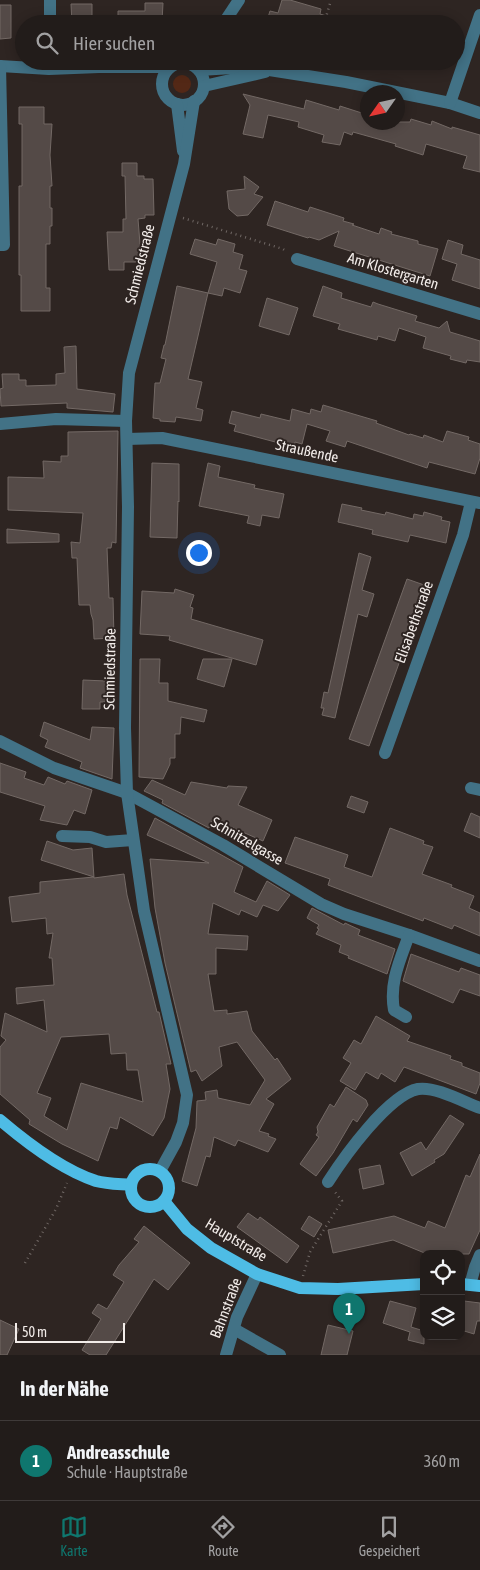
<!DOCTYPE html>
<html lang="de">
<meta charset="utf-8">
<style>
:root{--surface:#221c1a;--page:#2a2523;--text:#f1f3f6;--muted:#a2a1a2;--line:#3f3a39;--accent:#0f766e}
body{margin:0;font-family:"Asap Condensed",sans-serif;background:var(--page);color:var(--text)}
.controls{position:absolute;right:15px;bottom:15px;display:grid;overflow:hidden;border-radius:10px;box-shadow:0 2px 12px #0003}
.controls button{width:45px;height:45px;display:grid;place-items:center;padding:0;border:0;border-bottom:1px solid var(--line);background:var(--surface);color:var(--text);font:25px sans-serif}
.compass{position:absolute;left:360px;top:85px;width:45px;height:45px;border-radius:50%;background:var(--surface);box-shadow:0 2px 12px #0003;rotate:236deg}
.scale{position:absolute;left:15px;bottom:12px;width:110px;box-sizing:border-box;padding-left:5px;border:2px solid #f2ece9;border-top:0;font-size:14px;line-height:18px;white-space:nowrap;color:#f2ece9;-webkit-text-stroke:4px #2e2522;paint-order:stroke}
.you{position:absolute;left:198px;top:552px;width:18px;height:18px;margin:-12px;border:4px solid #fff;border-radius:50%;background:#1a73e8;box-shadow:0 0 0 8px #1a73e833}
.badge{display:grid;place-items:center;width:32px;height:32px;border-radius:50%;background:var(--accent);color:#fff;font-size:16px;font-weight:700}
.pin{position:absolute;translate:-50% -41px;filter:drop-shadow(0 1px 2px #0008)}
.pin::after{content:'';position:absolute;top:26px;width:18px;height:15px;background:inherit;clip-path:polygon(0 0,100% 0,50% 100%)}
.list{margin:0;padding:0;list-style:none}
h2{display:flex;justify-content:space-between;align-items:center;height:65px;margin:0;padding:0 20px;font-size:21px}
h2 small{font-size:16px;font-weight:400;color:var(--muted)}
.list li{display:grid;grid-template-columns:32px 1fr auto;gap:15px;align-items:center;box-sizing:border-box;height:80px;padding:0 20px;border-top:1px solid var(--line)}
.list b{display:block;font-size:19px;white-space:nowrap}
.list p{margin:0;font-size:16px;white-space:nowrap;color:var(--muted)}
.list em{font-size:16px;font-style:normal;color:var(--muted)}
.icon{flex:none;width:28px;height:28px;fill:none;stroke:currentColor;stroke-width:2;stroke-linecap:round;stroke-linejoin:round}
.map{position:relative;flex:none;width:480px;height:1355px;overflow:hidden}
.search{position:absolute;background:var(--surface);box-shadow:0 2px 12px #0003;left:15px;right:15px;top:15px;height:55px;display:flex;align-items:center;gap:12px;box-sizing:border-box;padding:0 18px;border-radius:28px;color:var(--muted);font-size:19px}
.sheet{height:145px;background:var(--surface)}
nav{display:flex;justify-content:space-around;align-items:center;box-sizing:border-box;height:70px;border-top:1px solid var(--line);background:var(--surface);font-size:14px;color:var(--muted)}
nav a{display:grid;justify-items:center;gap:2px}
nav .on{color:var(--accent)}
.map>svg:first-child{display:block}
</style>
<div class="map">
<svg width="480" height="1355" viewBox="0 0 480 1355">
<rect width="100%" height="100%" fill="#2e2522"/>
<circle fill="#532816" cx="182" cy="84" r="9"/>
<g fill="#544a47" stroke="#736965" fill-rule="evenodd">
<polygon points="282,0 290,0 321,9 320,14 343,21 342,24 266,24 270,11 278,13"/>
<polygon points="145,3 163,3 162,22 118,24 118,11 145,11"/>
<polygon points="71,4 92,4 92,24 72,24"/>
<polygon points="0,5 11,5 11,38 0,39"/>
<polygon points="243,94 304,109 306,100 339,110 340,106 368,115 368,122 410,122 411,119 431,125 432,121 452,129 452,127 480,135 480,172 463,168 467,156 426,144 423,155 395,146 396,144 353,132 352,135 344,132 340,145 322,142 324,135 298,127 299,122 268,115 263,138 243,134 250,105"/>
<polygon points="19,107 44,107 44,124 52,124 50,155 52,186 50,186 50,208 52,208 52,226 50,226 50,244 46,244 46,288 50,288 50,311 21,311 21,275 19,275 19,186 22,186 22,124 19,124"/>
<polygon points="122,163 137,163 137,176 144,176 144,179 153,179 154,215 145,215 145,218 138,219 140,244 142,246 142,255 140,257 140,262 124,262 124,270 109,270 107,232 123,232 123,219 126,219 125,176 122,176"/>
<polygon points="244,176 259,187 254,194 263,197 248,215 237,216 229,209 227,191 245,189"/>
<polygon points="275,201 308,212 310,207 344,218 343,221 354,224 352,225 379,234 381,228 392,232 391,234 418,241 418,244 438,249 430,276 334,246 339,231 319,240 309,237 308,238 267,225"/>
<polygon points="195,239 216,245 218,239 235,244 233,252 243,255 239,269 247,271 240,293 224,288 222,296 208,293 217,262 190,254"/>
<polygon points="448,240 463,245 461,254 480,260 480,289 452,280 457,264 442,259"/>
<polygon points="177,286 208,293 188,379 202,382 196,408 203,410 201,421 176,417 175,422 160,421 160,419 153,418 155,383 160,383 166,359 161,358 164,345 165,345"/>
<polygon points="323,286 342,293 341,298 371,307 373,302 378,304 417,316 415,321 439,328 447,321 450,332 480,341 480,362 467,360 466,363 450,359 451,356 423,348 426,337 399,328 395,341 378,336 377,340 338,329 340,324 313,316"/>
<polygon points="267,298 298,308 289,335 259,326"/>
<polygon points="76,346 77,389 115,394 113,412 67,408 67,403 1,406 0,389 3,388 2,374 19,374 19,380 26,380 26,386 56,385 56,374 65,373 64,347"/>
<polygon points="323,405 377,421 376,423 409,435 410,434 423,438 424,435 443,442 447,431 469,437 468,440 480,444 480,458 475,474 429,462 427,468 347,441 345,447 326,441 330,431 307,424 302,444 295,442 294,447 234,431 236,425 229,423 232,411 260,418 261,414 290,421 292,409 310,414 311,409 321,412"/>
<polygon points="118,431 116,543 112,542 111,548 107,548 109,598 113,598 114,638 94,639 93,620 91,614 90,605 79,605 77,558 72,558 71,542 80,543 83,513 8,510 8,477 44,478 43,461 61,462 61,456 68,456 68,432"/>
<polygon points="152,463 179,464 179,502 178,501 177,538 150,537"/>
<polygon points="208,463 220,466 218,477 255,485 254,488 284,494 279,518 262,515 260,526 247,523 249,516 199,506"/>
<polygon points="342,504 362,508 361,510 385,515 386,512 413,519 414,514 423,516 424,512 442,517 441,520 450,522 446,543 410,535 408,542 372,534 373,530 338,522"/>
<polygon points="7,529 59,534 59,542 7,543"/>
<polygon points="359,553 371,557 362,590 374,594 367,617 358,614 335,718 322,715 324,708 321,708 324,692 328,693"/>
<polygon points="407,579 427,586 369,746 349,739"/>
<polygon points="175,589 194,595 190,607 193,608 191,619 263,640 256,665 169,640 170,636 140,634 142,591 174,593"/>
<polygon points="140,659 160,659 159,683 168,683 168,701 207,710 204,722 181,717 180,734 175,734 175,758 170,758 170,764 163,779 139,777"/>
<polygon points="203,659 232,659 224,687 197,679"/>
<polygon points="83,680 106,681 105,702 100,702 100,709 82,709"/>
<polygon points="44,722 90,740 92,727 114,728 112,779 80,768 82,762 45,747 48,740 40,736"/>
<polygon points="0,763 26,772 24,778 44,785 48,777 65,784 67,781 92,790 85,814 74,810 67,825 40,820 45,806 0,792"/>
<polygon points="152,780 185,795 191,782 227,788 228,786 247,787 238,805 272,820 263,841 213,819 209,828 162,803 163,800 144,791"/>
<polygon points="351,796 368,802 364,813 347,807"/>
<polygon points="471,813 480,817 480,838 464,831"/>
<polygon points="155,818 243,867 234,892 256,902 267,881 290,895 278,911 263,905 257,917 241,910 239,915 213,903 208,934 248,936 247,950 216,948 216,974 208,974 214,1011 227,1010 227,1014 247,1011 252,1031 275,1060 277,1058 291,1079 266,1099 274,1104 259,1131 269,1134 268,1136 276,1139 268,1152 238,1140 235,1146 214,1137 210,1157 206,1156 197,1186 182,1181 196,1128 197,1101 206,1100 205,1092 217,1090 218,1098 250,1105 265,1080 237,1042 219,1047 222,1066 202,1081 196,1070 191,1072 165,963 155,908 150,859 209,863 147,835"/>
<polygon points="390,828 419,839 424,841 423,844 433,847 422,874 452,885 451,887 474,896 469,908 480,913 480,936 454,925 452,929 424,918 423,921 328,885 330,879 285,863 295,837 348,855 344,867 372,877"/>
<path d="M47,841l26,9 19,-2 2,30 30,-4 3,21 30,117h2l12,52h-5l4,25 -6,29 -11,18 -33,-19 -3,12 -7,-2 -12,34 -36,-17 -33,-20 1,-4 -30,-26v-47l6,-7 -5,-4 4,-23 42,19 -3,-32 -27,4 -1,-16 38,-3 -2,-27h-3l4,-25 -6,1 -1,-16 -34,4 -3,-25 31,-4v-11l54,-5 -53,-17zM109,1034l2,20 15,-1 1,17h11l5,32 -62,-19 -14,47 -23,-14 7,-18 -14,-5 24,-56z"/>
<polygon points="312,908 344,925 345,923 360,930 358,935 395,949 387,974 348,958 349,956 339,952 341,945 316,934 319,929 317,928 319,925 307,918"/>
<polygon points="411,954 459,972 461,968 480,975 480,996 460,989 453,1003 403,981"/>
<polygon points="376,1016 410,1036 407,1041 451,1056 450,1059 462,1063 462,1066 480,1073 480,1083 476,1094 404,1067 395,1082 381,1073 378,1079 366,1072 355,1090 340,1081 351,1063 343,1058 354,1040 361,1044"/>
<polygon points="346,1087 366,1100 368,1105 357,1122 353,1119 333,1153 316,1176 300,1164 319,1137 316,1135 318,1132 317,1127 330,1104 334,1107"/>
<polygon points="450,1115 464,1124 444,1154 434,1160 435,1162 412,1176 400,1153 421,1142 426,1150"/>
<polygon points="480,1154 480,1230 469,1254 427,1254 393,1240 333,1253 328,1230 394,1216 425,1228 428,1221 445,1228 466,1175 470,1177"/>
<polygon points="380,1165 384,1184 363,1189 359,1169"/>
<polygon points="248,1213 258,1220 260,1217 299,1246 287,1263 237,1227"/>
<polygon points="309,1216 322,1224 314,1237 301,1229"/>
<polygon points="144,1226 190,1263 168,1290 154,1279 106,1355 90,1355 82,1350 101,1319 92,1313 98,1304 107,1309 124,1282 113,1275 119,1265 139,1242 134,1239"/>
<polygon points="390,1301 416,1308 411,1327 424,1331 424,1344 408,1340 410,1332 383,1323"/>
<polygon points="464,1301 480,1303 480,1321 477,1321 474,1334 461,1330 461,1311"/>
<polygon points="0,1320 19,1329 7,1355 0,1355"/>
<polygon points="328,1325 353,1331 347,1355 321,1355"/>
</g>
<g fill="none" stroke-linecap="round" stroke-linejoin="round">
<g stroke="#706865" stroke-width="2.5" stroke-dasharray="1 4" stroke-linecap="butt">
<polyline points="324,24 331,0"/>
<polyline points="183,218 283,249 287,252"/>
<polyline points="25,1263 56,1209 67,1183"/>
<polyline points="303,1276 310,1252 342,1201 335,1192"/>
</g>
<g stroke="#427286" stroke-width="12">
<polyline points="50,0 50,24"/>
<polyline points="223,24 239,0"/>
<circle cx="183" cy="84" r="21"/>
<polyline points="0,66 49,69 99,67 170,67"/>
<polyline points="199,70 250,67 346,82 450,103 480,113"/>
<polyline points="204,86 265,72"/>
<polyline points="450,103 480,15"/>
<polyline points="177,104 183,151"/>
<polyline points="0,245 4,245 0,66"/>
<polyline points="297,259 480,314"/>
<polyline points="0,424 56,419 126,421"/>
<polyline points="127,439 162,438 480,503"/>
<polyline points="0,741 54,768 127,793 223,845 321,904 344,914 409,935 480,961"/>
<polyline points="385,753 463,535 471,502"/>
<polyline points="471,788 480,790"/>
<polyline points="62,836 90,837 106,842 133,840"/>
<path d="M406,1017l-12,-7c-5,-27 6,-50 15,-75"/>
<polyline points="160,1171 176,1142 183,1123 187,1095 144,911 127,793 125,728 128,507 126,421 129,373 184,164 194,101"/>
<path d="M328,1182c16,-25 60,-87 90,-93 17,-3 46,13 62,19"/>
<polyline points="470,1285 475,1267 480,1255"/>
<polyline points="234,1329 280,1355"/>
<polyline points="226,1355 237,1317 257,1274"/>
</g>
<g stroke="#4ebce5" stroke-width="12">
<path d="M0,1120c27,23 62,50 96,61 11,3 24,3 35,4"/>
<circle cx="150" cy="1188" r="19"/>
<polyline points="164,1201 187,1229 211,1248 257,1274 300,1288 338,1289 424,1284"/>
<polyline points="461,1284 480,1286"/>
</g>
</g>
<g text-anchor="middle" stroke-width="4" stroke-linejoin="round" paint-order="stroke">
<g font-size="15" fill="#f2ece9" stroke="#2e2522">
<text transform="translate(140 264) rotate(-76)" y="5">Schmiedstraße</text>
<text transform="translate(393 271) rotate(17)" y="5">Am Klostergarten</text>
<text transform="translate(307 451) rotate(12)" y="5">Straußende</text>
<text transform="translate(414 622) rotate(-70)" y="5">Elisabethstraße</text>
<text transform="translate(110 669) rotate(-89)" y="5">Schmiedstraße</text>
<text transform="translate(247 841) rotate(30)" y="5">Schnitzelgasse</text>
<text transform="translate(236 1240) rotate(31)" y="5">Hauptstraße</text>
<text transform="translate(226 1308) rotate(-69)" y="5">Bahnstraße</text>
</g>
</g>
</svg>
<div class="controls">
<button><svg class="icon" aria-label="locate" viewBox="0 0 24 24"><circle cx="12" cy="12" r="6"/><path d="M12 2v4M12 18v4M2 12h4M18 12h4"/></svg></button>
<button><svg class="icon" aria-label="layers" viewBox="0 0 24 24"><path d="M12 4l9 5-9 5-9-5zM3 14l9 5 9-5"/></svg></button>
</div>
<svg class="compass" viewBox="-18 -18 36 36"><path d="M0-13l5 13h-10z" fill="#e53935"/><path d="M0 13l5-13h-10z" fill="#a2a1a2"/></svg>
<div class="scale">50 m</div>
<div class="you"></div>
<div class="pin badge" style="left:349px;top:1334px">1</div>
<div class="search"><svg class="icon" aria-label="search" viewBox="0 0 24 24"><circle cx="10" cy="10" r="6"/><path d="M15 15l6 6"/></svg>Hier suchen</div>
</div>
<section class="sheet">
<h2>In der Nähe<small></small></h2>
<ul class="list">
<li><span class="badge">1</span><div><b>Andreasschule</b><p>Schule · Hauptstraße</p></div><em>360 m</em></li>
</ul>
</section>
<nav>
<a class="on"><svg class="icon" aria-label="map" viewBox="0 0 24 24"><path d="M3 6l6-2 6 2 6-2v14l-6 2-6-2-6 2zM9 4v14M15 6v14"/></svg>Karte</a>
<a><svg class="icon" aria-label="directions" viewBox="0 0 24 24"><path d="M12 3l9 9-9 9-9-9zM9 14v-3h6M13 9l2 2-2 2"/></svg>Route</a>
<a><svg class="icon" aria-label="saved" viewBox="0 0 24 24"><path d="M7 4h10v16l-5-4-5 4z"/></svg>Gespeichert</a>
</nav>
